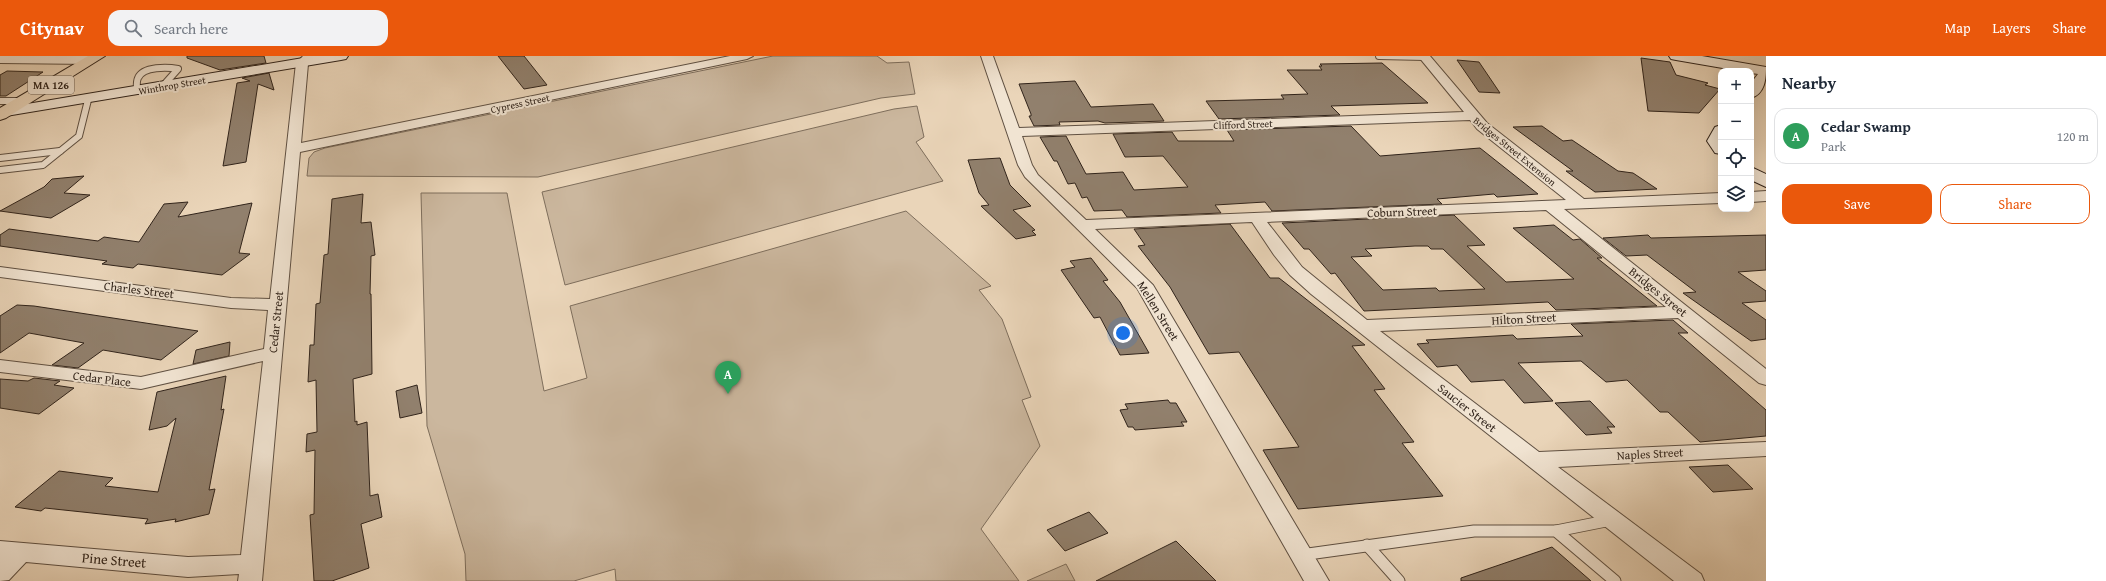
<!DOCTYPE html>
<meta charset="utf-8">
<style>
:root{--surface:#fff;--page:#f2f2f3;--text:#1f2937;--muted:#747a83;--line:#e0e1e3;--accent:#ea580c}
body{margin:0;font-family:"Gentium Book Plus",serif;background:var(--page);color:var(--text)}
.controls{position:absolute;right:12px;top:12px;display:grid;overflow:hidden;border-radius:8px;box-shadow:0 4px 16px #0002}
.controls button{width:36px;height:36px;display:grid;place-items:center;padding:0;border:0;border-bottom:1px solid var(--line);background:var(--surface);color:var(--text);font:20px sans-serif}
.you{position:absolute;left:1123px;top:277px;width:14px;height:14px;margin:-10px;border:3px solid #fff;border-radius:50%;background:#1a73e8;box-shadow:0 0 0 6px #1a73e833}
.badge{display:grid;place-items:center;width:26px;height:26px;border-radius:50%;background:var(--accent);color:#fff;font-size:13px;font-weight:700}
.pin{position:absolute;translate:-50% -33px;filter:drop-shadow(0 1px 2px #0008)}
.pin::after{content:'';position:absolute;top:21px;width:14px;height:12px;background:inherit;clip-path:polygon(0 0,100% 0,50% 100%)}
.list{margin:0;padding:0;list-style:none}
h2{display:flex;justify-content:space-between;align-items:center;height:52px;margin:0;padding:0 16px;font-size:17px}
h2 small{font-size:13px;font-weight:400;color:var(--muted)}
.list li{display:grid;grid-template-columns:26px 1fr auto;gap:12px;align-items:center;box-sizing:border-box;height:56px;margin:0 8px 8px;padding:0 8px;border:1px solid var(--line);border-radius:12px}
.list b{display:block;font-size:15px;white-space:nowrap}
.list p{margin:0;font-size:13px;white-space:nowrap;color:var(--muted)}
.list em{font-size:13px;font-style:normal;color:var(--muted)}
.actions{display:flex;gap:8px;padding:12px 16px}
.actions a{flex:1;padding:9px 0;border:1px solid var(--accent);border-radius:12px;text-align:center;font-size:14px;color:var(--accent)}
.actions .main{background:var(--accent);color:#fff}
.icon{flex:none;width:22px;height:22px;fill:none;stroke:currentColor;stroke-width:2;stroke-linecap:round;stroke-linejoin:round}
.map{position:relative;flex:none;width:1766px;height:525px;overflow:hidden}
header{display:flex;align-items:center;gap:24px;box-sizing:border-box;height:56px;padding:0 20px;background:var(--accent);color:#fff}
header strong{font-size:19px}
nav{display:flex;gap:22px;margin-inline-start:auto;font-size:14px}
.search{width:280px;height:36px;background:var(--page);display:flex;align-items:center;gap:10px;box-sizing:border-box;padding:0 14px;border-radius:12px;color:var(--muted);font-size:15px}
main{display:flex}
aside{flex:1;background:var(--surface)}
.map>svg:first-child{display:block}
</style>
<header>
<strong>Citynav</strong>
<div class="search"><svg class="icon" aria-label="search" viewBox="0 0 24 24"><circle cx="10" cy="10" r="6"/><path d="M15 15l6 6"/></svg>Search here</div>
<nav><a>Map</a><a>Layers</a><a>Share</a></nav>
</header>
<main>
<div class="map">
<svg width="1766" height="525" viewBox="0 0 1766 525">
<rect width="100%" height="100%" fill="#ead5b9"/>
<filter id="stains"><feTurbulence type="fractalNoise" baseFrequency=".005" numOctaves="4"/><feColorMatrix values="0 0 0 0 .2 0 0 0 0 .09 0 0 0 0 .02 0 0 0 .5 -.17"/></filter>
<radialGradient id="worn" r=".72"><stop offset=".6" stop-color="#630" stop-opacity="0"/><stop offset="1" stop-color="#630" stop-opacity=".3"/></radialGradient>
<g fill="#cbb79e" stroke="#7e6e5c">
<polygon points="773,0 877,0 887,7 909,6 915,38 881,42 538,121 307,120 309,102 314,96 325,92"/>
<polygon points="917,50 924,81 916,86 943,125 565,229 542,136 894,53"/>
<polygon points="421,137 507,137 544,335 587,322 570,250 906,155 991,230 979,234 1002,263 1031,341 1022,344 1040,390 981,473 1019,525 616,525 615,513 574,525 466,525 465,498 427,370"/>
<polygon points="1066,508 1075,525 1027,525"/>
</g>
<g fill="#91806d" stroke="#31241b" fill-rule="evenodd">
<polygon points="187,0 264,0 266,7 220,14 187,2"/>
<polygon points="498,0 524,0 547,29 524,33"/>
<polygon points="1641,2 1670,6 1676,19 1708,27 1705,29 1720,33 1699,57 1648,55"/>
<polygon points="1457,4 1479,6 1500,37 1479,36"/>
<polygon points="1382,7 1428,47 1331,50 1340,59 1219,63 1206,45 1284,43 1281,39 1308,38 1287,14 1322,14 1319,10 1322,10 1320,8"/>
<polygon points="7,15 43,16 6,40 0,40 0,19"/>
<polygon points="269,17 274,34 258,28 246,106 223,110 237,27 250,25 242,22"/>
<polygon points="1075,25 1091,51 1153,48 1164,65 1105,67 1098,65 1059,66 1060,69 1034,70 1029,60 1031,60 1031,58 1019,28"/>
<polygon points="1351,70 1380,100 1480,92 1538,138 1497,141 1494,138 1437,143 1442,148 1272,155 1265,146 1215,149 1221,157 1127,161 1122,154 1094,155 1087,141 1082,142 1075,127 1068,128 1057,105 1054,105 1040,81 1066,80 1086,118 1123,116 1134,134 1188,131 1163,100 1125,101 1113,78 1172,76 1178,85 1234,85 1227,74"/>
<polygon points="1542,70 1563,85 1572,84 1618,115 1633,117 1657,133 1595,136 1566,115 1573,115 1513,71"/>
<polygon points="1000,102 1010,129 1031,150 1013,154 1035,174 1032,175 1036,179 1016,183 981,150 989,149 979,137 968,104"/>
<polygon points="84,120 64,137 90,139 51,162 0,155 44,131 52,123"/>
<polygon points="363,138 361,167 371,166 375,199 371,200 370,238 371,238 372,318 353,323 355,366 357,365 357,369 367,366 370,440 378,438 382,461 361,468 369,512 332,525 314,525 310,459 314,458 315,394 306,396 307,378 317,376 316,324 308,326 310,289 314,289 316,248 320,247 324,199 328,198 332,143"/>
<polygon points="188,146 178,161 252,147 239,197 250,198 222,219 138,208 133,212 102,208 107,205 0,190 0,179 9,173 98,185 104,181 139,186 164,148"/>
<path d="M1454,159l31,30 -18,1 39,36 68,-3 -61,-51 41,-3 19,15 7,-1 22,19h-5l60,48 -101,4 -8,-8 -184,9 -29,-38 -4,1 -22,-25h-5l-22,-26zM1415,190h13l3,3h12l42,40 -46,2 -3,-3 -53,2 -32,-33 21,-1 -7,-7z"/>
<polygon points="1230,168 1270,222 1279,222 1365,289 1352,290 1385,333 1374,334 1414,386 1402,387 1443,440 1298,453 1263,394 1299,391 1239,296 1209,298 1170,231 1138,190 1145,189 1134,173"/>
<polygon points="1648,179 1651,182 1766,179 1766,214 1738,216 1766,235 1766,245 1742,247 1766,264 1766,283 1751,285 1683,237 1696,236 1647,199 1626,200 1603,182"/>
<polygon points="1091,202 1108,224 1103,225 1120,246 1149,297 1120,299 1100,261 1094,262 1061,214 1075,211 1070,205"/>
<polygon points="17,249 34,250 198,275 161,304 103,294 78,312 52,309 84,287 29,277 0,297 0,260"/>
<polygon points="1673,264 1688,277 1678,277 1766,354 1766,380 1700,386 1668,356 1660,356 1627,324 1606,326 1581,305 1518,307 1553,345 1524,347 1504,324 1471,326 1457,309 1437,311 1417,288 1429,287 1426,284 1513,279 1517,283 1583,280 1571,268"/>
<polygon points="230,286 229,300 193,308 196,294"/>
<polygon points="226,320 221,354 224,353 209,434 215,433 209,458 175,466 176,463 145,468 148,463 45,452 41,455 15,451 59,415 113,422 105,430 158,436 176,362 167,370 149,374 157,336"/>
<polygon points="34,322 60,325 54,329 74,332 39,358 0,352 0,323 28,325"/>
<polygon points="417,329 422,357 400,362 396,335"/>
<polygon points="1168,344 1170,347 1176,347 1187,366 1181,366 1184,370 1135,374 1133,371 1128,371 1120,354 1128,353 1125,348"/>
<polygon points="1590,345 1615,371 1607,371 1612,377 1586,379 1555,347"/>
<polygon points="1728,409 1753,433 1713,436 1689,411"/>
<polygon points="1089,456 1108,477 1065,495 1047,474"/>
<polygon points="1176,485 1216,525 1096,525"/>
<polygon points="1552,491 1591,525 1461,525 1461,522"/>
</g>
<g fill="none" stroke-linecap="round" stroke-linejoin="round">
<g stroke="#5f5042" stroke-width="8">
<g id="lane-far1">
<polyline points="1379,0 1425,1"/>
<path d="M137,35c0,-4 -1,-9 1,-13 5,-12 30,-11 40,-9l-16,18"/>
<polyline points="0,45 23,45"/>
<polyline points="0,102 60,95"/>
<polyline points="0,114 43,109 79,80 88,44"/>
</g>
</g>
<g stroke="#5f5042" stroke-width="13">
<g id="lane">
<polyline points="1556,475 1611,464"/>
<polyline points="1367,489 1399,525"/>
<polyline points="1301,499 1474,475 1556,475 1615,525"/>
</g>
</g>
<g stroke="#5f5042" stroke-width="2">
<g id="street">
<polygon points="0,0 91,0 97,4 91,8 0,7"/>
<polygon points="303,0 316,0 308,8 301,87 730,0 753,0 747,3 300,96 262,525 238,525 239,518 188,521 26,506 9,524 0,525 0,485 188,501 241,499 263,305 141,333 0,316 0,304 141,321 264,293 268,254 231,252 0,221 0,211 231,242 270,243 296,7"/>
<path d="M981,0h12l26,72 445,-16 -46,-56h12l57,67 97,76 137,-6v10l-157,6 202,160v16l-7,-2 -81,-65 -298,13 159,121 227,-10v14l-208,11 143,107 3,7h-30l-363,-287 -21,-19 -16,-20 -22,-33 -157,7 58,56 176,296h-25l-167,-293 -112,-111 -7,-12zM1470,64l7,9 89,71 -480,20 -48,-45 -6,-10 -10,-29zM1546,154l120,97 -299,13 -65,-53 -35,-45z"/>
<polygon points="1766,135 1766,145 1751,146 1751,136"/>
</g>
</g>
<g stroke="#31241b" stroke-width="2">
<g id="secondary">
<polygon points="315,0 348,0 346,3 341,4 0,61 0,53 3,52"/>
<path d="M1669,0h33l64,11c0,12 -1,27 -15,31v-15l7,-9 -7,-1v-2h-11l-64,-11 -5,-1z"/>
<polygon points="1721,69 1721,98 1715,97 1707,85 1715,71"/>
<polygon points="1751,111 1766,118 1766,131 1751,124"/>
</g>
</g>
<g stroke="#31241b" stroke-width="2">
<polygon id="primary" points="88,0 105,0 6,62 0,64 0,52"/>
</g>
<use href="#lane-far1" stroke="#f1e4d2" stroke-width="6"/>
<use href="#lane" stroke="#f1e4d2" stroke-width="11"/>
<use href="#street" fill="#f1e4d2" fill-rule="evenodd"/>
<use href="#secondary" fill="#f1e4d2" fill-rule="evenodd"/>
<use href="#primary" fill="#ead5b9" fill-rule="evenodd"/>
</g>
<g text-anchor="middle" stroke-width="4" stroke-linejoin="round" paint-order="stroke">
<g font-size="10" fill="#31241b" stroke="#f1e4d2">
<text transform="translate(172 29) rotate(-10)" y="4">Winthrop Street</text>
<text transform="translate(520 47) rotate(-12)" y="4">Cypress Street</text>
<text transform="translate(1243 68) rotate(-2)" y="4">Clifford Street</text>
<text transform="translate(1515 95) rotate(39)" y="4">Bridges Street Extension</text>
</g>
<rect fill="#f1e4d2" stroke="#6b5e52" stroke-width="1" x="28" y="20" width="46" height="18" rx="3"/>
<g font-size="11" font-weight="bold" fill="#31241b">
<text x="51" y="33">MA 126</text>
</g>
<g font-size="12" fill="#31241b" stroke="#f1e4d2">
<text transform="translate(1402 156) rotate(-2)" y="4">Coburn Street</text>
<text transform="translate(139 234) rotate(7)" y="4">Charles Street</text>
<text transform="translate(1658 236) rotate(39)" y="4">Bridges Street</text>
<text transform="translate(1158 255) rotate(58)" y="4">Mellen Street</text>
<text transform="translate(1524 263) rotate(-3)" y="4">Hilton Street</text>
<text transform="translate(276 266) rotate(-84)" y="4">Cedar Street</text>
<text transform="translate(102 323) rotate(7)" y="4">Cedar Place</text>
<text transform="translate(1467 352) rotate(38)" y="4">Saucier Street</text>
<text transform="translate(1650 398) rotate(-3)" y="4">Naples Street</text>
</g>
<g font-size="14" fill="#31241b" stroke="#f1e4d2">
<text transform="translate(114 504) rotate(5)" y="5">Pine Street</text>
</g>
</g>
<rect width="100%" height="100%" filter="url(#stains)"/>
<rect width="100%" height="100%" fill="url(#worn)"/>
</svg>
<div class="controls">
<button>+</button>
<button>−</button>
<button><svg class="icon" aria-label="locate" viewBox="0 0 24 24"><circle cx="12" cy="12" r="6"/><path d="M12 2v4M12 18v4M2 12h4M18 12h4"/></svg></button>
<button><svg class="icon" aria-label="layers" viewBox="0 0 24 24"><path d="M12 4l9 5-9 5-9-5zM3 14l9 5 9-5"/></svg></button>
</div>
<div class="you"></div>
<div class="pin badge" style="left:728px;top:338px;background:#2e9e5b">A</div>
</div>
<aside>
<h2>Nearby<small></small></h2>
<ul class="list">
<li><span class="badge" style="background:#2e9e5b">A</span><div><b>Cedar Swamp</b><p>Park</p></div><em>120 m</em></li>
</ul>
<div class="actions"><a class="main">Save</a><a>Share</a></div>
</aside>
</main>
